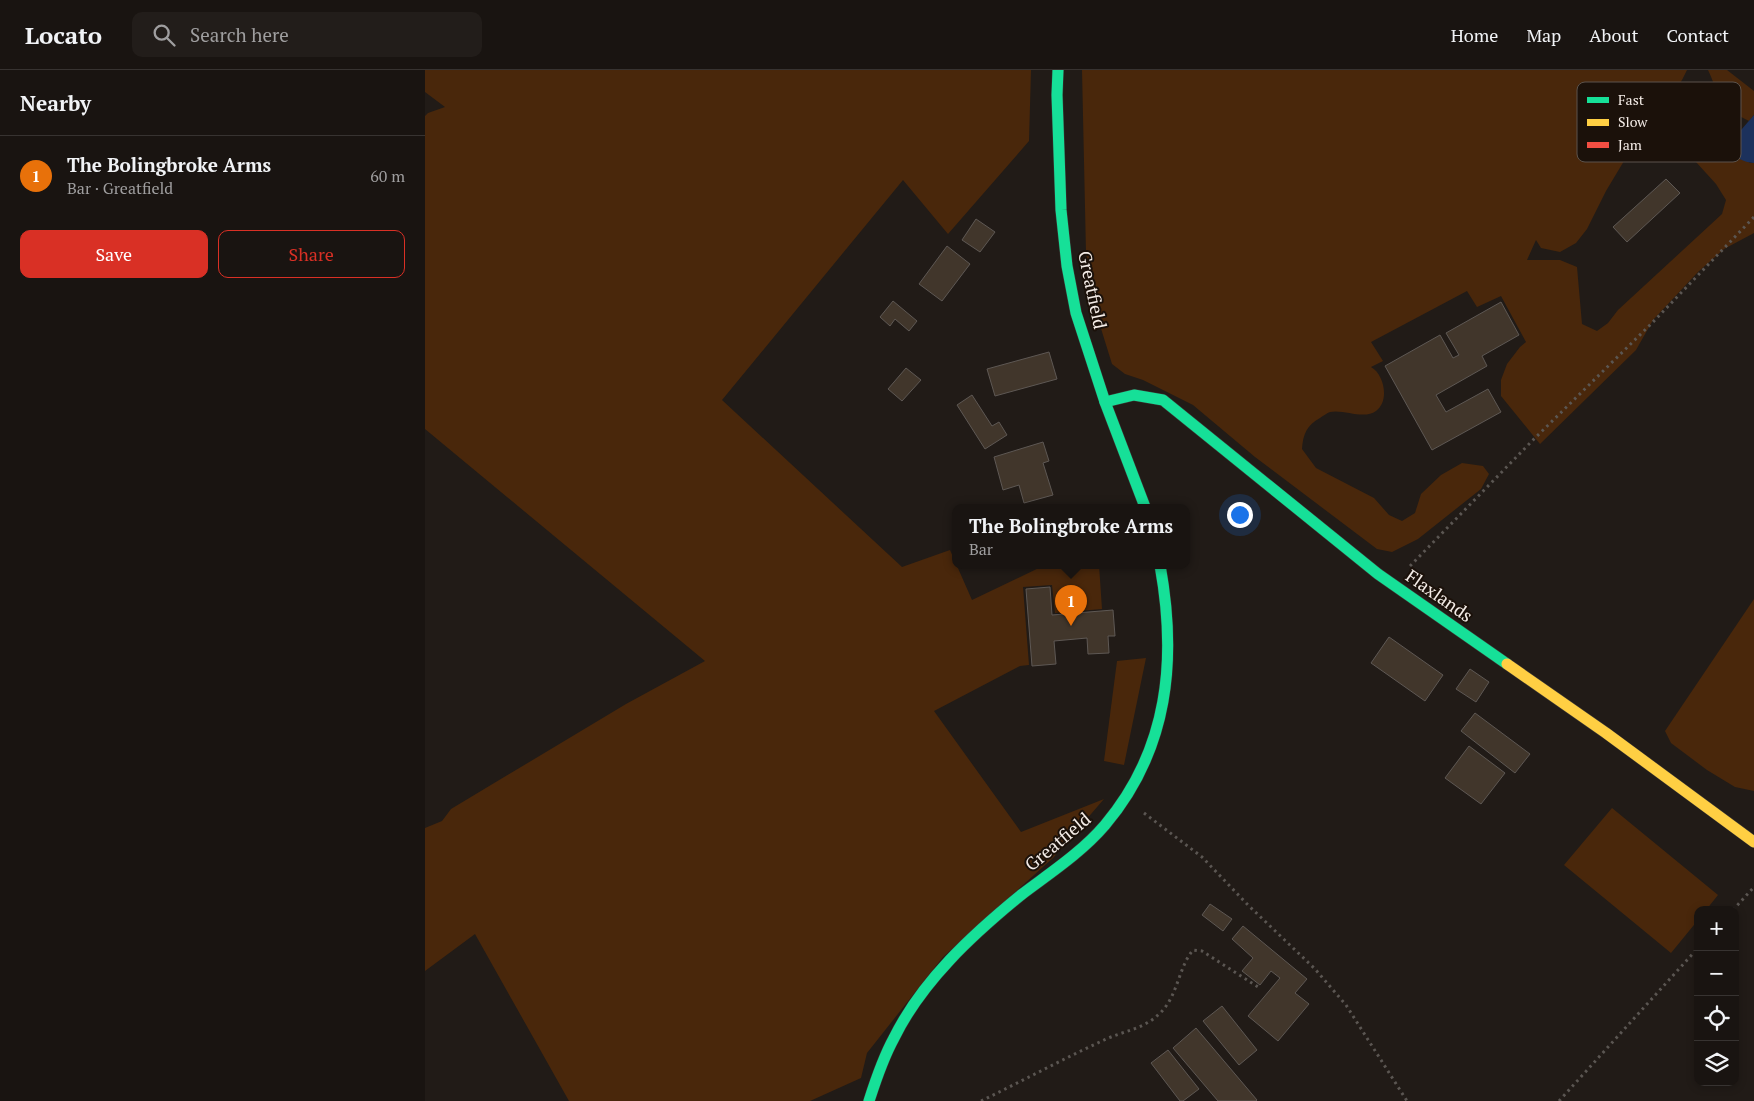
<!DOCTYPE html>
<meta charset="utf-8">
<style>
:root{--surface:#191411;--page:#221d1a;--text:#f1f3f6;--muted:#9f9e9f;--line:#373331;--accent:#d93025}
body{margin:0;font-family:"PT Serif",serif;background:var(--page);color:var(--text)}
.controls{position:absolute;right:15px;bottom:15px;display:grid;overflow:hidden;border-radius:10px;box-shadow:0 2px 8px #0003}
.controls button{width:45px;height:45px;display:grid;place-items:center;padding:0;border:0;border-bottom:1px solid var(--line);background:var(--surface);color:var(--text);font:25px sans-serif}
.you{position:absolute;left:814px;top:444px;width:18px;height:18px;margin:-12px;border:4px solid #fff;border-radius:50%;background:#1a73e8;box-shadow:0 0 0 8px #1a73e833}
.badge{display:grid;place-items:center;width:32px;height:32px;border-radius:50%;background:var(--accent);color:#fff;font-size:16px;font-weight:700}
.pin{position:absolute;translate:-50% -41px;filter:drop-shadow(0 1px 2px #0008)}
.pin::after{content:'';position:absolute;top:26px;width:18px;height:15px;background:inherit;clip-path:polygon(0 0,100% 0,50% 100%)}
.popup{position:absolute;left:527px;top:434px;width:238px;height:65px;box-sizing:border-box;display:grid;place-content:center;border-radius:10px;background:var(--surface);filter:drop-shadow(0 1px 4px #0005);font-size:16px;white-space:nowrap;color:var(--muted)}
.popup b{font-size:19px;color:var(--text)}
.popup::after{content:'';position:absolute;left:50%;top:100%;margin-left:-10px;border:10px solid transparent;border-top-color:var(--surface)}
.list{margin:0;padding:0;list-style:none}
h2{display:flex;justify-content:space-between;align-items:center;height:65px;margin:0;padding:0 20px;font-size:21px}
h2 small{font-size:16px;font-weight:400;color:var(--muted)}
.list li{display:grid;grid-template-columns:32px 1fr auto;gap:15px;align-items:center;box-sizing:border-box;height:80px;padding:0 20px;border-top:1px solid var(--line)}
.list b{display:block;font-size:19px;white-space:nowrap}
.list p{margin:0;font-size:16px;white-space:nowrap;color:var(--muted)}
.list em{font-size:16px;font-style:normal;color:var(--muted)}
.actions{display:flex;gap:10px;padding:15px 20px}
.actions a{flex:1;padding:11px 0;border:1px solid var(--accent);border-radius:10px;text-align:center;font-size:18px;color:var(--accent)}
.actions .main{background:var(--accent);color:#fff}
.icon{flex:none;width:28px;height:28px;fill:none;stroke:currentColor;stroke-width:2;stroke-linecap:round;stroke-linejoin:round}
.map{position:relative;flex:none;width:1329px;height:1031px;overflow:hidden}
header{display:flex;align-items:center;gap:30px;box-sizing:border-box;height:70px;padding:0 25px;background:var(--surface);border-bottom:1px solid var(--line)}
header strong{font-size:24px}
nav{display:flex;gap:28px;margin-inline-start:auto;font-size:18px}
.search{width:350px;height:45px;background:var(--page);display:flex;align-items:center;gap:12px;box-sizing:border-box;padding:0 18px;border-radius:10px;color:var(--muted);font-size:19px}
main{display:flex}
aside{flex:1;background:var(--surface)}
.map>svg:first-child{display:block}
</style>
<header>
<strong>Locato</strong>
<div class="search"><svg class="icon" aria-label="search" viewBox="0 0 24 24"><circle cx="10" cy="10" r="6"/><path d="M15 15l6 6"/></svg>Search here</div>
<nav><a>Home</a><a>Map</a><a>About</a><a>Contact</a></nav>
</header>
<main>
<aside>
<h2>Nearby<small></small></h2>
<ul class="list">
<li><span class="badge" style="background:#e8710a">1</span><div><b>The Bolingbroke Arms</b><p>Bar · Greatfield</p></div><em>60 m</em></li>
</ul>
<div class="actions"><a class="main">Save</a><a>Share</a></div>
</aside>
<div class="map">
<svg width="1329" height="1031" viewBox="0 0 1329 1031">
<rect width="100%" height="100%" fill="#211b17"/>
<g fill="#49270b">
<polygon points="0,0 606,0 604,71 523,164 478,110 297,330 477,497 525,480 547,530 620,495 674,495 677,539 630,543 627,515 598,517 604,595 595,596 509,641 596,762 679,729 628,788 518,887 442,983 436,1008 385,1031 144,1031 50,864 0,901 0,758 17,751 26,739 201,634 280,591 0,359 0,46 3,43 20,37 0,22"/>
<path d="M657,0h605l-5,10 -49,66 -27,45 -19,38 -11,14 -16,9 -19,-4 -5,-8 -9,20h33l17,7 5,57 15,7 11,-8 10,-13 104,-96 4,-14 -10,-16 -20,-22 -8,-19c15,-13 28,-10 44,-2l-1,7 19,15h4v70l-30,16 -26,23 -45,48 -17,30 -96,94 -39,-48v-16l6,-16 13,-17 6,-5 -25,-46 -24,11 -10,-16 -96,51 12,19 -12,6c13,7 19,34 5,44 -12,9 -32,-2 -46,1 -3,1 -7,4 -10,6 -13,7 -17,16 -18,31l14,19 58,30 15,17 13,6 13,-8 6,-19 20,-19 21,-12 21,3 6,8 -8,15 -63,50 -26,13 -15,-3 -122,-92 -62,-52 -50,-25 -18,-6 -13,-10 -18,-58 -8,-53z"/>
<path d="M1283,0h19l27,21v24l-5,6c-33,-16 -27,-21 -41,-51z"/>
<polygon points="1329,529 1329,721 1310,717 1282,700 1246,673 1240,661"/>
<polygon points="721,588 699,695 679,691 692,591"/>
<polygon points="1187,738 1293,825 1281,840 1273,840 1273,850 1246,883 1139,795"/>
</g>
<path fill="#1c315c" d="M1329,45v48c-11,-1 -19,-5 -23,-15l4,-11z"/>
<g fill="#41362b" stroke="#5e5854">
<polygon points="1241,109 1255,123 1202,172 1188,157"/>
<polygon points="551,149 570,162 555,182 537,170"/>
<polygon points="522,176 545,194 517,231 494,214"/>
<polygon points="468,231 492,251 484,261 470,249 465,256 455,247"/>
<polygon points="1076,232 1094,265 1057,286 1062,296 1011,325 1021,342 1063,319 1076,342 1007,380 960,296 1015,265 1028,288 1034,285 1021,263"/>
<polygon points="624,282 632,309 570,326 562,299"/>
<polygon points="481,298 496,310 477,331 463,319"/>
<polygon points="547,325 567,356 574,352 582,365 560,379 532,335"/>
<polygon points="618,372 624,391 618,393 628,425 599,433 594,415 578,420 569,387"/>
<polygon points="625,517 627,545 688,540 690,566 683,566 684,583 663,584 662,568 629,571 631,594 607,596 601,519"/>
<polygon points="964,567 1018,605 1000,631 946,593"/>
<polygon points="1045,599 1064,612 1051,632 1031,619"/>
<polygon points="1050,643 1105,684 1090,703 1036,661"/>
<polygon points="1044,676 1080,703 1056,734 1020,708"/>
<polygon points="785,834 807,849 798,861 777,845"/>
<polygon points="818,856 882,909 870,923 884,934 853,971 823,946 855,908 846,901 835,915 817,901 828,888 807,869"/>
<polygon points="797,936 832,980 814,995 778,951"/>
<polygon points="771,958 832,1030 831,1031 793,1031 748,978"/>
<polygon points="743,980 774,1019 758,1031 755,1031 726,993"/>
</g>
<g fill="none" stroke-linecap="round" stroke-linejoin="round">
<g stroke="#3c3835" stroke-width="12">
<g id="fast">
<polyline points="633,0 632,25 636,140 642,196 651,243 680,332 720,437"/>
<polyline points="680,332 709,325 738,330 953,504 1082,594"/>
<path d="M444,1031c7,-22 14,-43 25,-63 28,-57 78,-103 127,-143 29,-22 60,-42 84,-70 64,-76 72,-166 55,-260"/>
</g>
</g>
<g stroke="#3c3835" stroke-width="12">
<polyline id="slow" points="1082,594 1181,663 1329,772"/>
</g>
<g stroke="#5b5652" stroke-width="3" stroke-dasharray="2.5 4" stroke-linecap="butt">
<polyline points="985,496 1108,370 1228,252 1329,147"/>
<polyline points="719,743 777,787 823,835 890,899 921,935 982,1031"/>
<polyline points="1308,840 1329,817"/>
<path d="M556,1031c41,-20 82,-42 123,-61 19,-9 40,-11 55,-26 19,-17 19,-46 34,-64l9,1 56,36"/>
<polyline points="1134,1031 1273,878"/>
</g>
<use href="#fast" stroke="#16e098" stroke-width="11"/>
<use href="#slow" stroke="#ffcf43" stroke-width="11"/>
</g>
<g text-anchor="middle" stroke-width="4" stroke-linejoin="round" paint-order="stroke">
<g font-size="18" fill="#f4ece7" stroke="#1b110a">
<text transform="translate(667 220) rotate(78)" y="6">Greatfield</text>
<text transform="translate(1014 526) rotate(35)" y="6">Flaxlands</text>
<text transform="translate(633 772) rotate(-40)" y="6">Greatfield</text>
</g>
</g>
<rect x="1152" y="12" width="164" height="80" rx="8" fill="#1b110a" stroke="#5c534c" stroke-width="1"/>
<rect x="1162" y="27" width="22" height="6" fill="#16e098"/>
<rect x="1162" y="49" width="22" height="7" fill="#ffcf43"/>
<rect x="1162" y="72" width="22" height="6" fill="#f24e42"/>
<g font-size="14" fill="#f4ece7">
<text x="1193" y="35">Fast</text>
<text x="1193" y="57">Slow</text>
<text x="1193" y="80">Jam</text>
</g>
</svg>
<div class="controls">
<button>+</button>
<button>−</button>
<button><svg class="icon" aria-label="locate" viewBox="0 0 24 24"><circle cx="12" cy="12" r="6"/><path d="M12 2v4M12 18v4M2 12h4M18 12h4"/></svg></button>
<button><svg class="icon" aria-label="layers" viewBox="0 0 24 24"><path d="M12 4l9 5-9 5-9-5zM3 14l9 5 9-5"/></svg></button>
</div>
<div class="you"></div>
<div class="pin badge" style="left:646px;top:556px;background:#e8710a">1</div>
<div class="popup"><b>The Bolingbroke Arms</b>Bar</div>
</div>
</main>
